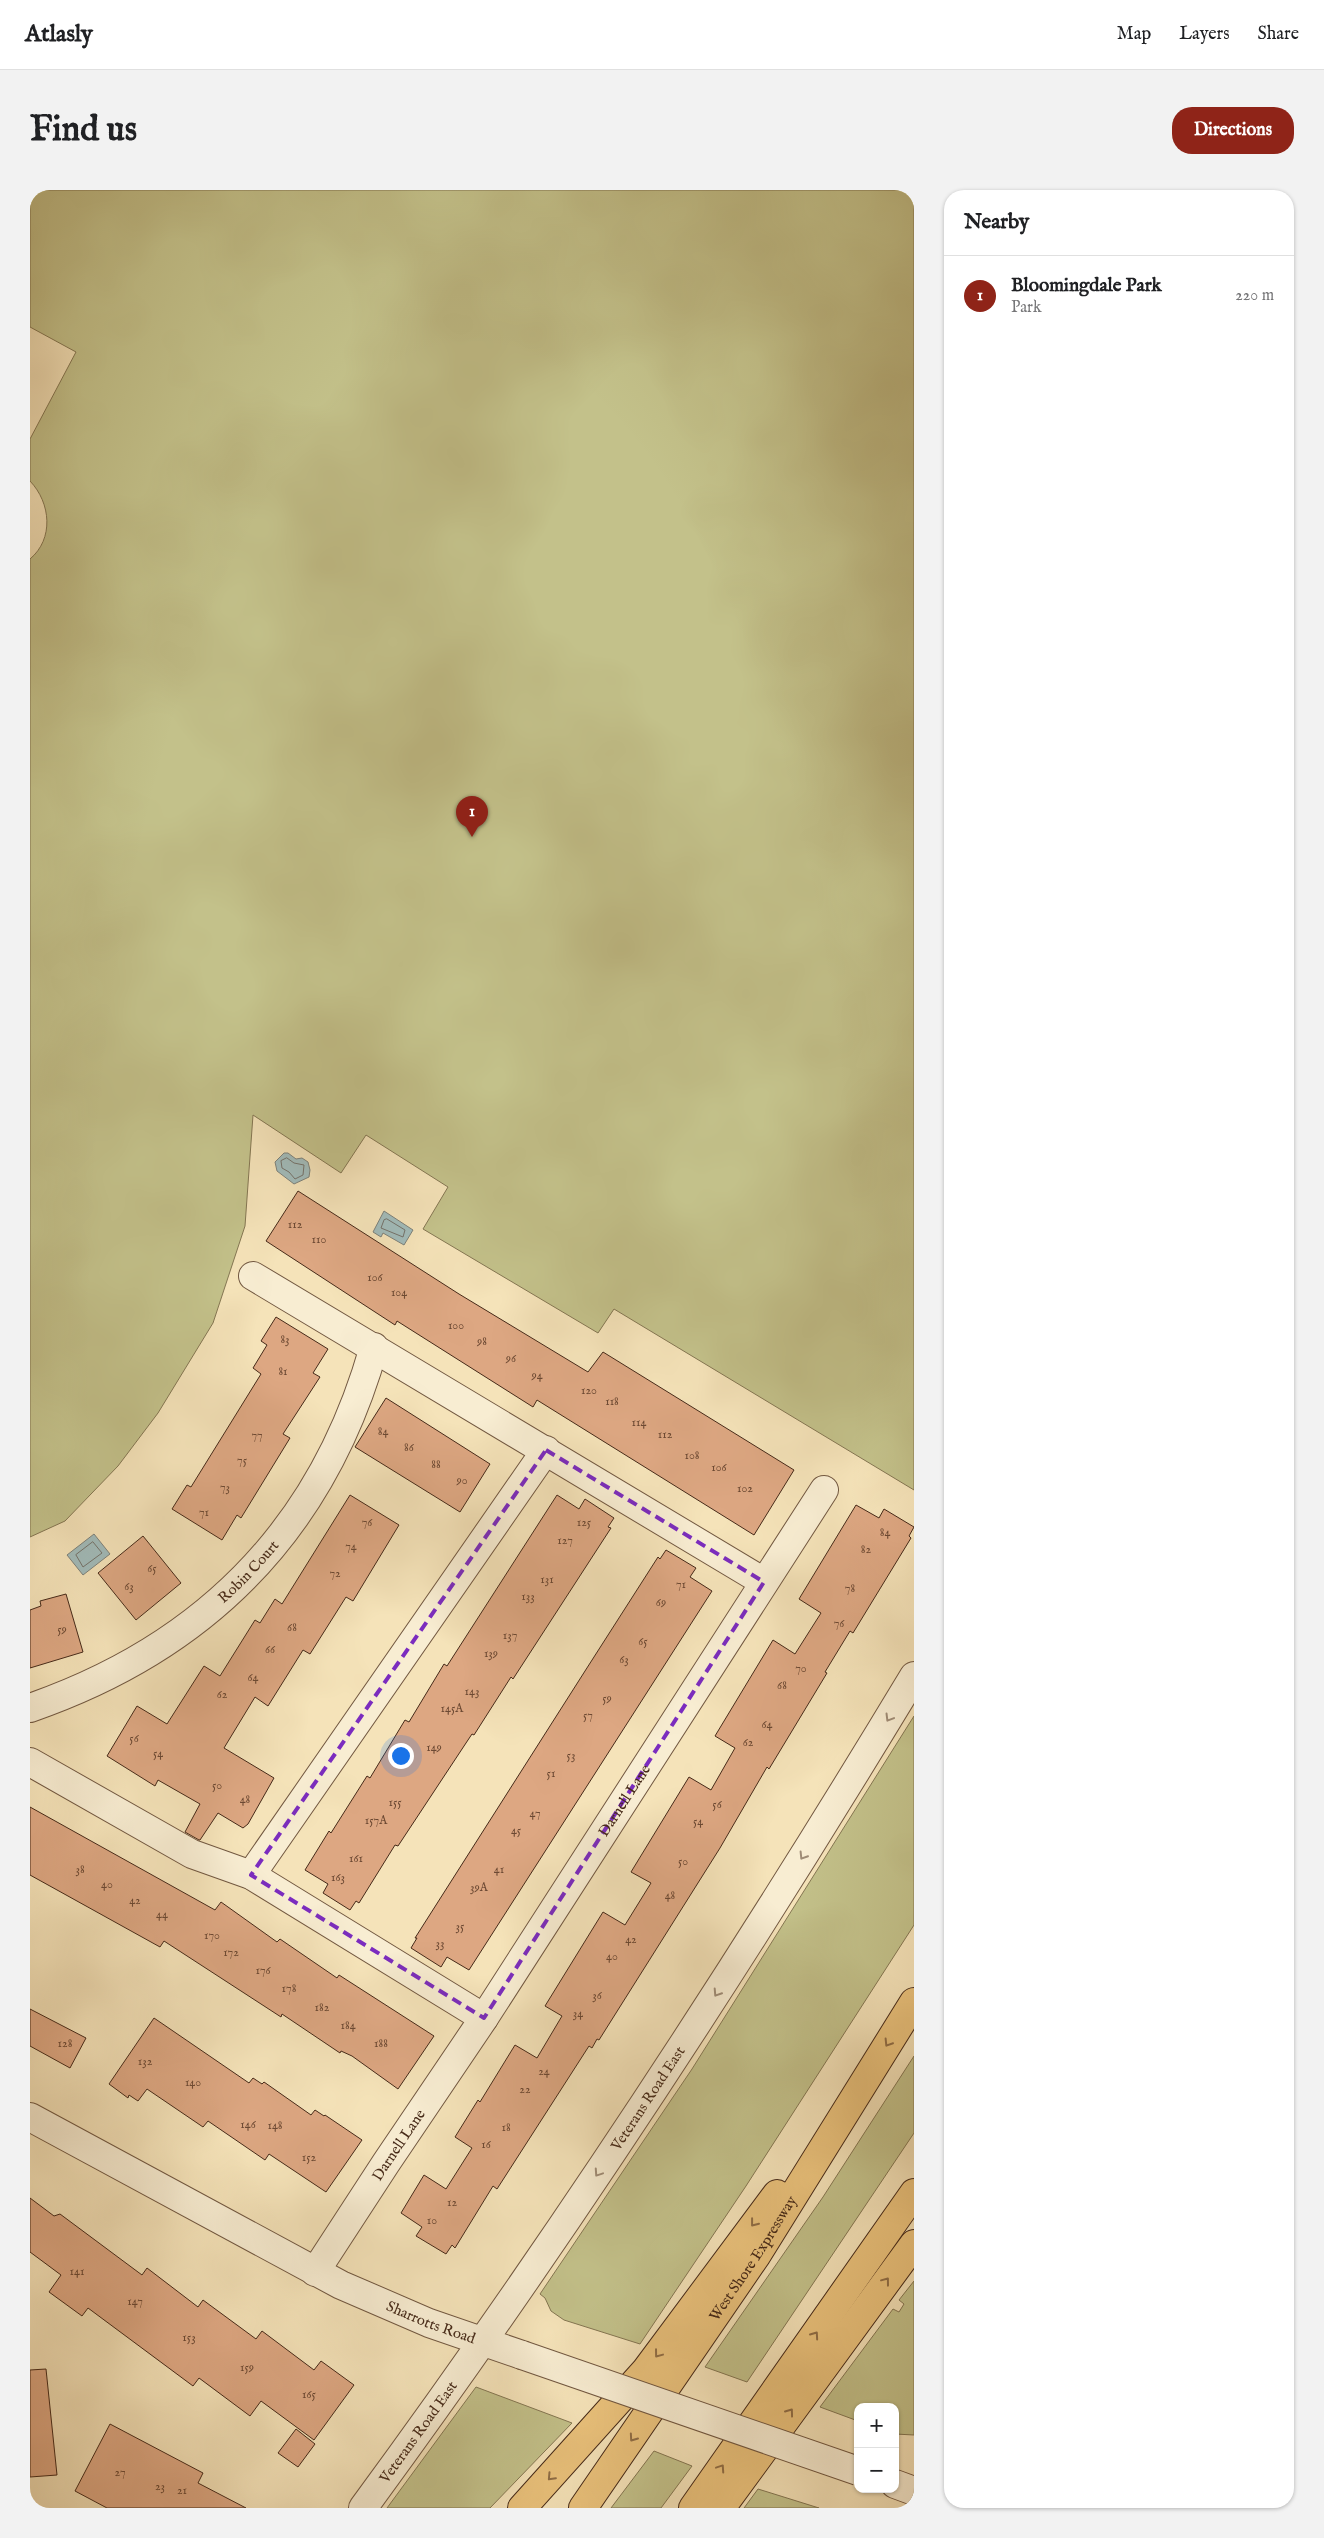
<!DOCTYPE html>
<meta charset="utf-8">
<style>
:root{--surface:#fff;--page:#f2f2f2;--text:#202124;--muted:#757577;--line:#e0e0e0;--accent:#8f2418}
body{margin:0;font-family:"IM FELL English",serif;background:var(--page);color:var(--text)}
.controls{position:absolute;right:15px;bottom:15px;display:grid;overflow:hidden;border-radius:10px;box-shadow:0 1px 4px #0004}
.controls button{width:45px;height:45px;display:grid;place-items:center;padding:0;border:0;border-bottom:1px solid var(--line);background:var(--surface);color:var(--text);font:25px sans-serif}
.you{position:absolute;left:370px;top:1565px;width:18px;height:18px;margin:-12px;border:4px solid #fff;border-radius:50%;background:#1a73e8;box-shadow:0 0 0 8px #1a73e833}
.badge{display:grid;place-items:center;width:32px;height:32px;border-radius:50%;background:var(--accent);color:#fff;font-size:16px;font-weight:700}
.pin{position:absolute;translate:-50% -41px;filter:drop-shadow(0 1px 2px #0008)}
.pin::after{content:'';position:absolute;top:26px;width:18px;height:15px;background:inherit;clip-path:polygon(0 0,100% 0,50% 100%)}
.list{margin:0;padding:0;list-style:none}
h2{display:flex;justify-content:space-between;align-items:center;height:65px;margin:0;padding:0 20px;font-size:21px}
h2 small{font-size:16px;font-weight:400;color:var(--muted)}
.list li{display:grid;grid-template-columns:32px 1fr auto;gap:15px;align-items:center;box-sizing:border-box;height:80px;padding:0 20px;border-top:1px solid var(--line)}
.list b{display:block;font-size:19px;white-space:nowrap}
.list p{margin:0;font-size:16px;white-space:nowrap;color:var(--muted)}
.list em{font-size:16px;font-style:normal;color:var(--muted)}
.map{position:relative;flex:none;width:884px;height:2318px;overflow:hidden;border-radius:20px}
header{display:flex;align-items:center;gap:30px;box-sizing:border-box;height:70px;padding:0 25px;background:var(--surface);border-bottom:1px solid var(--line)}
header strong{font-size:24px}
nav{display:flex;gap:28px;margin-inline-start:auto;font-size:18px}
.intro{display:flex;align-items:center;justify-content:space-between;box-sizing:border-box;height:120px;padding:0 30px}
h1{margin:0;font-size:35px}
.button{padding:12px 22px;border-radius:20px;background:var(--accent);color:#fff;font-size:18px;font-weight:700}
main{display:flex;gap:30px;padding:0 30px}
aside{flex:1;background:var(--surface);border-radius:20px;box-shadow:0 1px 4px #0004}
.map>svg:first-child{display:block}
</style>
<header>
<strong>Atlasly</strong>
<nav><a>Map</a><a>Layers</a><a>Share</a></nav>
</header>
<div class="intro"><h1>Find us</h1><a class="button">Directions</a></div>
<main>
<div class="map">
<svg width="884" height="2318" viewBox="0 0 884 2318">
<rect width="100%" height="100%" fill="#f5e3b9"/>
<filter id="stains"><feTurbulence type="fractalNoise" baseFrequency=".004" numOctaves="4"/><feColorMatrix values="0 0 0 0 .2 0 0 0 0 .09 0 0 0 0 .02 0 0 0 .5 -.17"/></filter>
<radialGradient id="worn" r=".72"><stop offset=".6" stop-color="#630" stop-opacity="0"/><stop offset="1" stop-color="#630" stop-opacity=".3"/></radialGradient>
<g fill="#c3c18a" stroke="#847652">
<path d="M0,0h884v1300l-300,-181 -16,24 -175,-104 25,-42 -82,-52 -25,38 -88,-58 -8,111 -32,97 -55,90 -40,53 -53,55 -35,16v-978c24,-20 21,-56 0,-78v-42l46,-87 -46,-25z"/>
<polygon points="884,1526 884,1735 716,1996 610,2154 534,2130 521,2121 515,2108 510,2104 662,1879"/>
<polygon points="884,1866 884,1943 717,2192 675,2177 793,2007"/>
<polygon points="884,2091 884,2245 865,2244 865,2217 828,2217 828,2231 790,2217 863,2119 869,2122 874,2114 869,2110"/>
<polygon points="446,2197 542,2233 460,2318 357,2318"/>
<polygon points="624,2261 662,2276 631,2318 581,2318"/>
<polygon points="728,2299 789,2318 714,2318"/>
</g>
<g fill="#a1bbba" stroke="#7d817a">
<polygon points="254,963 258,963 266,969 272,968 278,972 280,980 279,987 264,994 247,981 245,972"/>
<polygon points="354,1021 383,1040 374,1055 353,1043 351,1047 343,1042"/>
<polygon points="64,1344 80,1364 53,1385 37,1365"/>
</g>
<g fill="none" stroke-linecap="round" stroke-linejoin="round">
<g stroke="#74726a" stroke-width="1">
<polygon points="257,968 264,973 274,975 273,985 265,989 259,982 252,978 251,971"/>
<polygon points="357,1029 375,1040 373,1047 351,1038 354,1030"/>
<polygon points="63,1352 72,1363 53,1377 46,1365"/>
</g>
</g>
<g fill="#dda782" stroke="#462a19">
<polygon points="268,1001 429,1104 558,1182 573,1162 764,1280 724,1345 507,1210 503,1217 367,1131 365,1135 236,1051"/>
<polygon points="246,1127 298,1159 283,1183 290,1187 253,1244 260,1248 211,1328 207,1325 192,1350 142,1319 157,1295 161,1297 231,1184 223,1178 237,1155 231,1151"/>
<polygon points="356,1208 460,1274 430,1322 325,1257"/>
<polygon points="320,1305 369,1335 323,1411 316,1407 280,1464 273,1460 238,1516 225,1507 194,1558 244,1588 218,1634 213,1638 188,1623 170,1650 169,1650 155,1642 170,1614 128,1590 125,1596 77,1566 107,1516 137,1534 174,1476 190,1486 225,1430 230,1433 245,1409 252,1414"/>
<polygon points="527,1305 549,1319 555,1309 584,1328 578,1337 581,1338 483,1489 481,1487 444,1545 442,1544 436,1553 368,1656 365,1655 329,1713 326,1711 320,1720 293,1703 298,1694 275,1680 299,1641 301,1643 337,1586 340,1588 375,1530 379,1532 414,1474 417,1476"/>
<polygon points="826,1315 849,1328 854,1319 884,1337 879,1346 881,1348 823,1443 820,1441 795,1482 797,1483 739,1579 737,1577 690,1658 569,1850 567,1849 562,1858 559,1856 467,1999 463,1996 425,2058 422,2055 416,2064 386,2046 392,2037 371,2023 394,1985 416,1999 442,1958 425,1947 448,1910 450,1912 485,1855 507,1868 532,1826 515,1816 573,1722 595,1735 621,1693 601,1682 659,1587 681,1600 705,1558 685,1546 743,1450 765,1464 791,1423 769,1409"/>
<polygon points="113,1346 151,1393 106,1430 68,1383"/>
<polygon points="636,1360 666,1378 660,1387 682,1401 439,1780 417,1767 411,1777 381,1758 387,1748 385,1748 555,1481 628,1367 630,1369"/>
<polygon points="36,1404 53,1462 0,1478 0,1420 11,1416 10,1411"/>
<polygon points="0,1617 185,1720 191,1712 247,1752 250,1749 307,1788 309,1785 404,1846 368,1899 322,1866 311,1861 310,1863 252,1824 251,1827 134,1751 130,1757 0,1685"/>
<polygon points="0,1819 56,1848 40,1878 0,1856"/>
<polygon points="124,1828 219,1893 223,1888 232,1894 234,1892 281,1925 285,1920 294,1926 295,1925 332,1950 296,2002 239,1964 235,1970 178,1931 173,1937 117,1899 108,1911 99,1905 98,1908 79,1894"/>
<polygon points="0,2008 24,2026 30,2024 112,2085 117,2078 168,2117 173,2110 226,2149 232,2141 284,2180 291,2171 324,2195 284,2250 231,2211 220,2226 169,2188 163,2196 58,2118 52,2126 19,2102 31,2085 0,2062"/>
<polygon points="16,2179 27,2285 0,2287 0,2180"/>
<polygon points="80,2234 173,2283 168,2293 216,2318 77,2318 45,2301"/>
<polygon points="266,2239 285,2254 268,2277 248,2263"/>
</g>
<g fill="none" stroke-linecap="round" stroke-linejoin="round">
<g stroke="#725841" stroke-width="30">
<g id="minor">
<polyline points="223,1086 734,1392"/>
<path id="s1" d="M0,1518c176,-61 293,-180 344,-361"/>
<polyline points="0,1572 162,1664 221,1685 454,1828"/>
<polyline points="221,1685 516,1260"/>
<path id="s2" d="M0,1927l311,168 88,38 93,32"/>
<path id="s3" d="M285,2082l71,-109 98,-145 340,-528"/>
<polyline points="865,2294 884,2301"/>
<path id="s4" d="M333,2318c197,-268 379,-547 551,-832"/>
</g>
</g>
<g stroke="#462a19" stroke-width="30">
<g id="highway">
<polyline points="492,2318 616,2180 747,2004"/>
<path id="s5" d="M553,2318l173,-252 158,-254"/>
<polyline points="663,2318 884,2003"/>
<polyline points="691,2318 884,2054"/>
</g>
</g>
<use href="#minor" stroke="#f8edd2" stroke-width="28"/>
<use href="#highway" stroke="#eac27c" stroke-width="28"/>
<g stroke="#725841" stroke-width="30" stroke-linecap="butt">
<polyline id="minor-bridge" points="492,2165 828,2281"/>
</g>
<use href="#minor-bridge" stroke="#f8edd2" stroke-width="28"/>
</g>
<defs><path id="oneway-chevron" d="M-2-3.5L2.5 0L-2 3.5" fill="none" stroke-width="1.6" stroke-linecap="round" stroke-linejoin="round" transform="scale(1.25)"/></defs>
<g stroke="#9f8c76">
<use href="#oneway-chevron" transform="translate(859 1528) rotate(121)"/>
<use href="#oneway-chevron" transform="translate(773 1666) rotate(122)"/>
<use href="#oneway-chevron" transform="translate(687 1803) rotate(123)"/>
<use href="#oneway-chevron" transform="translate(568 1983) rotate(124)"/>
</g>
<g stroke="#906e46">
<use href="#oneway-chevron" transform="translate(858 1853) rotate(122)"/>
<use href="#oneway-chevron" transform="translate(724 2033) rotate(128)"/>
<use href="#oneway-chevron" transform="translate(856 2091) rotate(-53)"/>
<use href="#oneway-chevron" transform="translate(785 2145) rotate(-55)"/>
<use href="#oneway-chevron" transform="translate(628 2164) rotate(127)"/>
<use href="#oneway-chevron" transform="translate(760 2222) rotate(-54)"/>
<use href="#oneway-chevron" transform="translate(603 2248) rotate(125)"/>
<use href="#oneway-chevron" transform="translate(691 2278) rotate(-56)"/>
<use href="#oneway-chevron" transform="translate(521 2287) rotate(133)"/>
</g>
<path fill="none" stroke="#7b2cbf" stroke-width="4" stroke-dasharray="10 6" stroke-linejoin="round" d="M516,1260l218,132 -280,436 -233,-143z"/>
<g text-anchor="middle" stroke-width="4.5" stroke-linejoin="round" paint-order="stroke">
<g font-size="12" fill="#6c4933">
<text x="265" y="1038">112</text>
<text x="289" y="1053">110</text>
<text x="345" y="1091">106</text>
<text x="369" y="1106">104</text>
<text x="426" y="1139">100</text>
<text x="255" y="1153">83</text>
<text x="452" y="1155">98</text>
<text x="481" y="1172">96</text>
<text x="253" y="1185">81</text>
<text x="507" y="1189">94</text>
<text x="559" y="1204">120</text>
<text x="582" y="1215">118</text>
<text x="609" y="1236">114</text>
<text x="353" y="1245">84</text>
<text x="635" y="1248">112</text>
<text x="227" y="1249">77</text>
<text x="379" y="1261">86</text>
<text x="662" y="1269">108</text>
<text x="212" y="1274">75</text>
<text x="406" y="1278">88</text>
<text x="689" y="1281">106</text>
<text x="432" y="1294">90</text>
<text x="195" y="1301">73</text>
<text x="715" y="1302">102</text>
<text x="174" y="1326">71</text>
<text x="337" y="1336">76</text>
<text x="554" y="1336">125</text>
<text x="855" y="1346">84</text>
<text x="535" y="1354">127</text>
<text x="321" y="1360">74</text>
<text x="836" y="1363">82</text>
<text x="122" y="1382">65</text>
<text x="305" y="1387">72</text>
<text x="517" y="1393">131</text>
<text x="651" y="1398">71</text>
<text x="99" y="1400">63</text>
<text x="820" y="1402">78</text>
<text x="498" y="1410">133</text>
<text x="631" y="1416">69</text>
<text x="809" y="1437">76</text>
<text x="262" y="1441">68</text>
<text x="32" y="1443">59</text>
<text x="480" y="1449">137</text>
<text x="613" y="1455">65</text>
<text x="240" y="1463">66</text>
<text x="461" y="1467">139</text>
<text x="594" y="1473">63</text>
<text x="771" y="1482">70</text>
<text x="223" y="1491">64</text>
<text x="752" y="1499">68</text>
<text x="442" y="1505">143</text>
<text x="192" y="1508">62</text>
<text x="577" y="1512">59</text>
<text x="422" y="1522">145A</text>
<text x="558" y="1529">57</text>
<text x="737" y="1538">64</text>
<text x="104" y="1552">56</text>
<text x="718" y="1556">62</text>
<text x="404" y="1561">149</text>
<text x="128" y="1567">54</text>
<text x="541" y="1569">53</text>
<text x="521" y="1587">51</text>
<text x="187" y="1599">50</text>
<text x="215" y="1613">48</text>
<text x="365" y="1616">155</text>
<text x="687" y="1618">56</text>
<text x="505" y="1627">47</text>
<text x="346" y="1634">157A</text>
<text x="668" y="1635">54</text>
<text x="486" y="1644">45</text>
<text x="326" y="1672">161</text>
<text x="653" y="1675">50</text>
<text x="50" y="1683">38</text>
<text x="469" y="1683">41</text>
<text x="308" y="1691">163</text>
<text x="77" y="1698">40</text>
<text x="449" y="1701">39A</text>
<text x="640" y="1709">48</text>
<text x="105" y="1714">42</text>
<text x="132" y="1728">44</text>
<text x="430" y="1740">35</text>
<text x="182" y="1749">170</text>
<text x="601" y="1753">42</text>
<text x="410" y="1757">33</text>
<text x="201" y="1766">172</text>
<text x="582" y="1770">40</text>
<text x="233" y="1784">176</text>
<text x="259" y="1802">178</text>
<text x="567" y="1809">36</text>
<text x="292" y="1821">182</text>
<text x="548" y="1827">34</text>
<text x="318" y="1839">184</text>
<text x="35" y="1857">128</text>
<text x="351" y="1857">188</text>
<text x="115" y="1875">132</text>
<text x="514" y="1885">24</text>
<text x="163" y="1896">140</text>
<text x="495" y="1903">22</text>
<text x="218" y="1938">146</text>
<text x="245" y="1939">148</text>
<text x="476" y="1941">18</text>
<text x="456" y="1958">16</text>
<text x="279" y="1971">152</text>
<text x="422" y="2016">12</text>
<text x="402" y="2034">10</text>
<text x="47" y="2085">141</text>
<text x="105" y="2115">147</text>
<text x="159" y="2151">153</text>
<text x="217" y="2181">159</text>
<text x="279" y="2208">165</text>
<text x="90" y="2286">27</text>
<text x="130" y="2300">23</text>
<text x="152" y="2304">21</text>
</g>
<g font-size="15" fill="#462a19" stroke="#f8edd2">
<text dy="5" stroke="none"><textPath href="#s1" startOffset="260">Robin Court</textPath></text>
<text dy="5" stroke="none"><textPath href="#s3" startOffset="564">Darnell Lane</textPath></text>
<text dy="5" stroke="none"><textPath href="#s4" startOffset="499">Veterans Road East</textPath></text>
<text dy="5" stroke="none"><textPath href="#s3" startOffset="152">Darnell Lane</textPath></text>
<text dy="5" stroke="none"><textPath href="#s5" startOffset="302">West Shore Expressway</textPath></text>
<text dy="5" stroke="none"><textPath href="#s2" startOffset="451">Sharrotts Road</textPath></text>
<text dy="5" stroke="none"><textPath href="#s4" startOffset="94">Veterans Road East</textPath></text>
</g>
</g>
<rect width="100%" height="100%" filter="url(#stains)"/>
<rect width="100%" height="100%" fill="url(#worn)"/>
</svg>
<div class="controls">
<button>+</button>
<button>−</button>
</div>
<div class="you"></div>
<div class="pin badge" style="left:442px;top:647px">1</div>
</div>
<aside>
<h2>Nearby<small></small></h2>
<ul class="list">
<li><span class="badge">1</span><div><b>Bloomingdale Park</b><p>Park</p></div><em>220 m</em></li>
</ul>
</aside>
</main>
